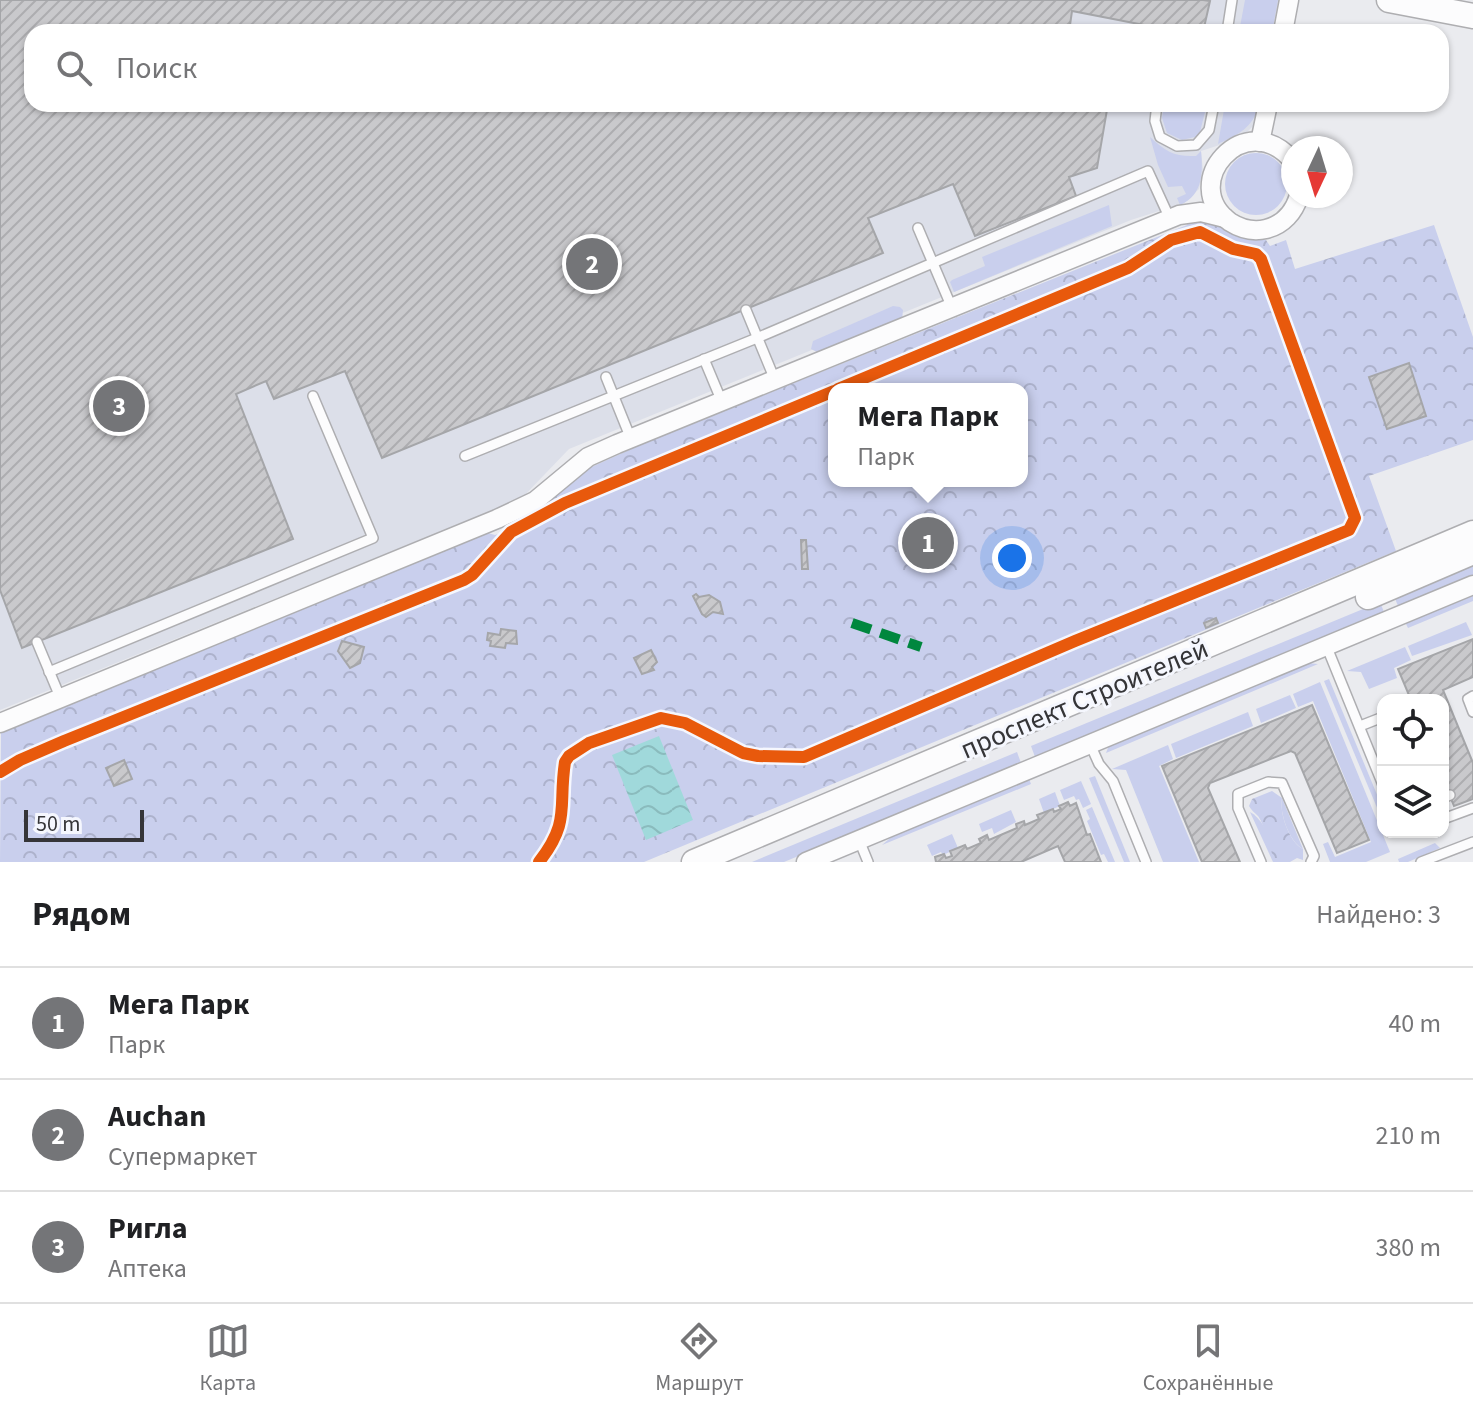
<!DOCTYPE html>
<html lang="ru">
<meta charset="utf-8">
<style>
:root{--surface:#fff;--page:#f2f2f2;--text:#202124;--muted:#757577;--line:#e0e0e0;--accent:#747578}
body{margin:0;font-family:"Source Sans 3",sans-serif;background:var(--page);color:var(--text)}
.controls{position:absolute;right:24px;bottom:24px;display:grid;overflow:hidden;border-radius:16px;box-shadow:0 2px 6px #0004}
.controls button{width:72px;height:72px;display:grid;place-items:center;padding:0;border:0;border-bottom:2px solid var(--line);background:var(--surface);color:var(--text);font:40px sans-serif}
.compass{position:absolute;left:1281px;top:136px;width:72px;height:72px;border-radius:50%;background:var(--surface);box-shadow:0 2px 6px #0004;rotate:184deg}
.scale{position:absolute;left:24px;bottom:20px;width:120px;box-sizing:border-box;padding-left:8px;border:4px solid #353538;border-top:0;font-size:22px;line-height:28px;white-space:nowrap;color:#353538;-webkit-text-stroke:6px #f5f7fe;paint-order:stroke}
.you{position:absolute;left:1012px;top:558px;width:28px;height:28px;margin:-20px;border:6px solid #fff;border-radius:50%;background:#1a73e8;box-shadow:0 0 0 12px #1a73e833}
.badge{display:grid;place-items:center;width:52px;height:52px;border-radius:50%;background:var(--accent);color:#fff;font-size:26px;font-weight:700}
.pin{position:absolute;translate:-50% -50%;border:4px solid #fff;box-shadow:0 2px 8px #0006}
.popup{position:absolute;left:828px;top:383px;width:200px;height:104px;box-sizing:border-box;display:grid;place-content:center;border-radius:16px;background:var(--surface);filter:drop-shadow(0 2px 6px #0005);font-size:26px;white-space:nowrap;color:var(--muted)}
.popup b{font-size:30px;color:var(--text)}
.popup::after{content:'';position:absolute;left:50%;top:100%;margin-left:-16px;border:16px solid transparent;border-top-color:var(--surface)}
.list{margin:0;padding:0;list-style:none}
h2{display:flex;justify-content:space-between;align-items:center;height:104px;margin:0;padding:0 32px;font-size:34px}
h2 small{font-size:26px;font-weight:400;color:var(--muted)}
.list li{display:grid;grid-template-columns:52px 1fr auto;gap:24px;align-items:center;box-sizing:border-box;height:112px;padding:0 32px;border-top:2px solid var(--line)}
.list b{display:block;font-size:30px;white-space:nowrap}
.list p{margin:0;font-size:26px;white-space:nowrap;color:var(--muted)}
.list em{font-size:26px;font-style:normal;color:var(--muted)}
.icon{flex:none;width:44px;height:44px;fill:none;stroke:currentColor;stroke-width:2;stroke-linecap:round;stroke-linejoin:round}
.map{position:relative;flex:none;width:1473px;height:862px;overflow:hidden}
.search{position:absolute;background:var(--surface);box-shadow:0 2px 6px #0004;left:24px;right:24px;top:24px;height:88px;display:flex;align-items:center;gap:20px;box-sizing:border-box;padding:0 28px;border-radius:24px;color:var(--muted);font-size:30px}
.sheet{height:440px;background:var(--surface)}
nav{display:flex;justify-content:space-around;align-items:center;box-sizing:border-box;height:112px;border-top:2px solid var(--line);background:var(--surface);font-size:22px;color:var(--muted)}
nav a{display:grid;justify-items:center;gap:4px}
nav .on{color:var(--accent)}
.map>svg:first-child{display:block}
</style>
<div class="map">
<svg width="1473" height="862" viewBox="0 0 1473 862">
<defs>
<pattern id="forest-crowns" width="20" height="18" patternUnits="userSpaceOnUse" patternTransform="scale(2)"><rect width="20" height="18" fill="#c9cfed"/><path d="M2 6a3 3 0 1 1 6 0M12 15a3 3 0 1 1 6 0" fill="none" stroke="#adb2cc"/></pattern>
<pattern id="water-waves" width="16" height="10" patternUnits="userSpaceOnUse" patternTransform="scale(2)"><rect width="16" height="10" fill="#a0d9db"/><path d="M0 5q4-4 8 0t8 0" fill="none" stroke="#8abbbd"/></pattern>
<pattern id="building-hatch" width="6" height="6" patternUnits="userSpaceOnUse" patternTransform="scale(2)"><rect width="6" height="6" fill="#c9c9cc"/><path d="M-1 1l2-2M0 6l6-6M5 7l2-2" fill="none" stroke="#adadb0"/></pattern>
</defs>
<rect width="100%" height="100%" fill="#eaebef"/>
<polygon fill="#dcdfe9" points="0,0 1282,0 1276,32 32,32 32,104 1262,104 1256,123 1241,138 1201,151 1203,170 1199,189 1184,203 1131,220 569,449 521,499 0,710"/>
<g fill="#c9cfed">
<polygon points="1245,0 1278,0 1272,32 1239,32"/>
<polygon points="1164,104 1207,104 1199,136 1182,140 1167,133 1162,118"/>
<path d="M1225,104h34c-5,24 -22,31 -41,40z"/>
<path d="M1150,137c16,15 25,20 46,19l5,-5c2,22 2,44 -21,54l-3,-7 9,-4 -4,-8 -14,1 -10,-22z"/>
<circle cx="1256" cy="184" r="31"/>
<polygon points="1109,205 1112,226 954,292 950,282 952,280 985,266 982,257"/>
<polygon points="893,306 900,307 903,310 902,320 821,351 817,352 811,349 813,341"/>
<polygon points="1473,563 1473,575 1398,606 1394,596"/>
<polygon points="1473,594 1473,601 1408,628 1405,622"/>
<polygon points="1380,602 1384,612 1035,757 1031,746"/>
<polygon points="1466,622 1472,635 1412,656 1408,646"/>
<polygon points="1405,647 1411,660 1394,668 1397,678 1369,689 1361,672 1347,671"/>
<polygon points="1307,663 1318,664 1106,753 1109,745"/>
<polygon points="1329,679 1383,809 1383,822 1324,681"/>
<polygon points="1320,682 1390,852 1366,862 1330,862 1323,844 1328,842 1335,857 1371,842 1313,701 1298,707 1293,694"/>
<polygon points="1290,695 1296,708 1261,723 1256,709"/>
<polygon points="1248,712 1253,726 1176,758 1171,744"/>
<polygon points="1168,745 1173,759 1159,766 1199,862 1163,862 1126,770 1112,769"/>
<polygon points="1017,752 1021,763 784,862 752,862"/>
<polygon points="1095,776 1130,862 1124,862 1089,778"/>
<polygon points="1029,779 1031,784 882,845 895,834"/>
<polygon points="1081,781 1091,804 1083,808 1079,799 1076,800 1074,796 1064,800 1060,790"/>
<polygon points="1055,792 1060,806 1044,813 1039,799"/>
<path d="M1282,798l21,51c-14,-7 -24,-37 -21,-51z"/>
<polygon points="1092,807 1115,862 1108,862 1104,854 1101,855 1087,821 1090,819 1086,810"/>
<polygon points="1011,810 1016,822 994,834 992,828 982,832 979,824"/>
<path d="M1250,812c14,7 26,35 23,50z"/>
<polygon points="952,834 958,848 943,855 941,852 932,856 927,845"/>
<polygon points="1435,843 1440,848 1408,862 1399,862 1398,859"/>
</g>
<g fill="url(#forest-crowns)" fill-rule="evenodd">
<path d="M1212,220l26,17 28,3 4,6 16,-6 9,29 139,-44 39,112v103l-104,36 27,75 -752,311h-644l1,-130 480,-196 7,-3 7,2 16,-6 3,-6 20,-10 53,-44 62,-28 538,-216 -1,-3zM834,389h188v92h-188z"/>
<path d="M1272,791l10,7c-3,14 7,44 21,51v11l-6,-2 -7,4h-17c1,-7 -10,-40 -15,-46 -3,-3 -7,-6 -9,-10l3,-7z"/>
</g>
<polygon fill="url(#water-waves)" points="659,736 693,820 646,840 612,755"/>
<g fill="url(#building-hatch)" stroke="#a5a6a9" stroke-width="2">
<polygon points="0,0 1203,0 1210,1 1203,32 1180,32 1072,11 1069,32 32,32 32,104 1108,104 1097,168 1069,177 1076,196 975,236 953,184 868,218 883,253 382,458 345,371 274,399 266,381 236,394 293,539 22,648 0,590"/>
<polygon points="1409,363 1426,416 1387,429 1369,377"/>
<polygon points="801,540 806,540 808,569 802,569"/>
<polygon points="696,594 699,597 709,595 720,602 723,614 713,612 706,617 702,614 693,596"/>
<polygon points="1216,618 1218,623 1206,628 1204,623"/>
<polygon points="501,629 516,631 517,644 506,643 505,648 490,646 491,641 487,640 488,633 500,635"/>
<polygon points="1473,639 1473,677 1443,690 1473,763 1473,799 1454,806 1443,779 1443,700 1411,700 1398,669"/>
<polygon points="342,641 364,647 360,663 350,668 338,651"/>
<polygon points="651,650 657,662 652,667 654,670 642,674 634,658"/>
<polygon points="1312,705 1369,840 1337,853 1295,753 1291,751 1210,783 1208,788 1240,862 1202,862 1162,766"/>
<polygon points="124,760 132,779 114,786 106,768"/>
<polygon points="1068,802 1070,806 1076,803 1087,835 1090,834 1101,862 1065,862 1058,846 1021,862 936,862 935,857 944,854 946,858 952,856 950,851 965,845 967,849 981,843 979,839 987,835 989,840 1017,828 1016,824 1024,821 1025,825 1039,819 1037,815 1053,809 1054,812 1061,809 1059,806"/>
</g>
<g fill="none" stroke-linecap="round" stroke-linejoin="round">
<g stroke="#aeaeb1" stroke-width="12">
<g id="lane">
<polyline points="1227,32 1232,0"/>
<polyline points="1157,104 1155,121 1160,137 1177,146 1196,145 1209,130 1214,104"/>
<polyline points="918,228 952,308"/>
<polyline points="746,310 775,380"/>
<polyline points="704,359 722,402"/>
<polyline points="606,377 631,439"/>
<polyline points="465,456 757,338 1148,171 1170,219"/>
<polyline points="37,642 60,697"/>
<polyline points="1326,645 1383,785"/>
<polyline points="49,672 373,538 313,396"/>
<polyline points="1473,696 1468,699 1473,712"/>
<polyline points="1360,726 1383,717"/>
<polyline points="1090,744 1099,764 1113,781 1146,862"/>
<polyline points="1443,798 1450,795"/>
<polyline points="1443,819 1473,808"/>
<polyline points="859,840 868,862"/>
<polyline points="1261,862 1238,808 1238,794 1268,782 1282,783 1314,856 1311,862"/>
<polyline points="1421,862 1473,842"/>
</g>
</g>
<g stroke="#aeaeb1" stroke-width="21">
<g id="street">
<polyline points="1283,32 1289,0"/>
<polyline points="1260,142 1268,104"/>
<path d="M1293,161c-48,-56 -116,23 -63,61 11,7 23,10 36,7 17,-4 28,-17 33,-33"/>
<polyline points="0,723 497,519 535,501 588,457 617,444 1179,215 1201,212 1225,218"/>
<polyline points="806,862 1473,585"/>
</g>
</g>
<g stroke="#aeaeb1" stroke-width="27">
<g id="secondary">
<polyline points="1389,0 1473,16"/>
<polyline points="1368,597 1473,552"/>
<polyline points="694,862 1473,533"/>
</g>
</g>
<use href="#lane" stroke="#fcfcfd" stroke-width="9"/>
<use href="#street" stroke="#fcfcfd" stroke-width="18"/>
<use href="#secondary" stroke="#fcfcfd" stroke-width="24"/>
<polyline stroke="#00873e" stroke-width="10" stroke-dasharray="20 10" stroke-linecap="butt" points="852,623 921,647"/>
<g stroke="#f5f7fe" stroke-width="17">
<g id="cycleway">
<polyline points="0,772 20,760 64,741 464,580 472,575 511,532 565,503 834,391"/>
<path d="M539,862c32,-41 19,-55 26,-100l4,-6 20,-13 72,-25 24,5 58,30 15,3 46,1 271,-116 274,-111 6,-12 -94,-259 -5,-5 -23,-5 -33,-17 -29,8 -43,28 -290,121"/>
</g>
</g>
<use href="#cycleway" stroke="#e8590c" stroke-width="12"/>
</g>
<g text-anchor="middle" stroke-width="6" stroke-linejoin="round" paint-order="stroke">
<g font-size="28" fill="#353538" stroke="#f5f7fe">
<text transform="translate(1084 698) rotate(-23)" y="10">проспект Строителей</text>
</g>
</g>
</svg>
<div class="controls">
<button><svg class="icon" aria-label="locate" viewBox="0 0 24 24"><circle cx="12" cy="12" r="6"/><path d="M12 2v4M12 18v4M2 12h4M18 12h4"/></svg></button>
<button><svg class="icon" aria-label="layers" viewBox="0 0 24 24"><path d="M12 4l9 5-9 5-9-5zM3 14l9 5 9-5"/></svg></button>
</div>
<svg class="compass" viewBox="-18 -18 36 36"><path d="M0-13l5 13h-10z" fill="#e53935"/><path d="M0 13l5-13h-10z" fill="#757577"/></svg>
<div class="scale">50 m</div>
<div class="you"></div>
<div class="pin badge" style="left:928px;top:543px">1</div>
<div class="popup"><b>Мега Парк</b>Парк</div>
<div class="pin badge" style="left:592px;top:264px">2</div>
<div class="pin badge" style="left:119px;top:406px">3</div>
<div class="search"><svg class="icon" aria-label="search" viewBox="0 0 24 24"><circle cx="10" cy="10" r="6"/><path d="M15 15l6 6"/></svg>Поиск</div>
</div>
<section class="sheet">
<h2>Рядом<small>Найдено: 3</small></h2>
<ul class="list">
<li><span class="badge">1</span><div><b>Мега Парк</b><p>Парк</p></div><em>40 m</em></li>
<li><span class="badge">2</span><div><b>Auchan</b><p>Супермаркет</p></div><em>210 m</em></li>
<li><span class="badge">3</span><div><b>Ригла</b><p>Аптека</p></div><em>380 m</em></li>
</ul>
</section>
<nav>
<a class="on"><svg class="icon" aria-label="map" viewBox="0 0 24 24"><path d="M3 6l6-2 6 2 6-2v14l-6 2-6-2-6 2zM9 4v14M15 6v14"/></svg>Карта</a>
<a><svg class="icon" aria-label="directions" viewBox="0 0 24 24"><path d="M12 3l9 9-9 9-9-9zM9 14v-3h6M13 9l2 2-2 2"/></svg>Маршрут</a>
<a><svg class="icon" aria-label="saved" viewBox="0 0 24 24"><path d="M7 4h10v16l-5-4-5 4z"/></svg>Сохранённые</a>
</nav>
